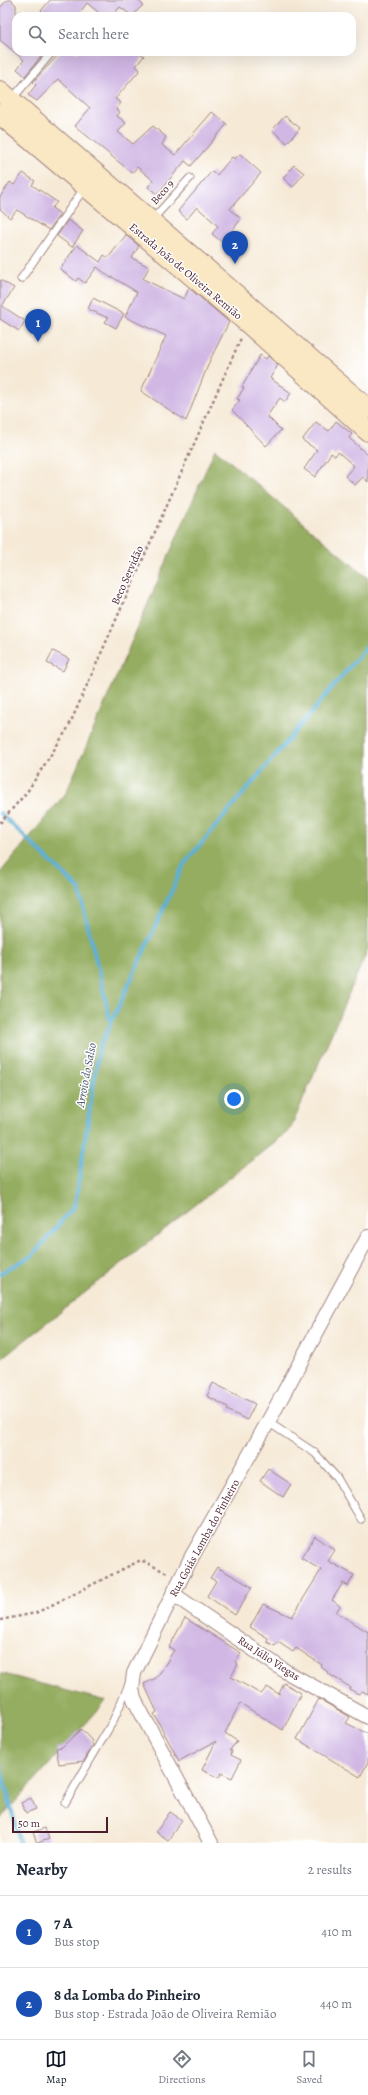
<!DOCTYPE html>
<meta charset="utf-8">
<style>
:root{--surface:#fff;--page:#f2f2f3;--text:#1f2937;--muted:#747a83;--line:#e0e1e3;--accent:#111827}
body{margin:0;font-family:Alegreya,serif;background:var(--page);color:var(--text)}
.scale{position:absolute;left:12px;bottom:10px;width:96px;box-sizing:border-box;padding-left:4px;border:2px solid #4a1f2b;border-top:0;font-size:11px;line-height:14px;white-space:nowrap;color:#4a1f2b;-webkit-text-stroke:3px #fff;paint-order:stroke}
.you{position:absolute;left:234px;top:1099px;width:14px;height:14px;margin:-10px;border:3px solid #fff;border-radius:50%;background:#1a73e8;box-shadow:0 0 0 6px #1a73e833}
.badge{display:grid;place-items:center;width:26px;height:26px;border-radius:50%;background:var(--accent);color:#fff;font-size:13px;font-weight:700}
.pin{position:absolute;translate:-50% -33px;filter:drop-shadow(0 1px 2px #0008)}
.pin::after{content:'';position:absolute;top:21px;width:14px;height:12px;background:inherit;clip-path:polygon(0 0,100% 0,50% 100%)}
.list{margin:0;padding:0;list-style:none}
h2{display:flex;justify-content:space-between;align-items:center;height:52px;margin:0;padding:0 16px;font-size:17px}
h2 small{font-size:13px;font-weight:400;color:var(--muted)}
.list li{display:grid;grid-template-columns:26px 1fr auto;gap:12px;align-items:center;box-sizing:border-box;height:72px;padding:0 16px;border-top:1px solid var(--line)}
.list b{display:block;font-size:15px;white-space:nowrap}
.list p{margin:0;font-size:13px;white-space:nowrap;color:var(--muted)}
.list em{font-size:13px;font-style:normal;color:var(--muted)}
.icon{flex:none;width:22px;height:22px;fill:none;stroke:currentColor;stroke-width:2;stroke-linecap:round;stroke-linejoin:round}
.map{position:relative;flex:none;width:368px;height:1843px;overflow:hidden}
.search{position:absolute;background:var(--surface);box-shadow:0 4px 16px #0002;left:12px;right:12px;top:12px;height:44px;display:flex;align-items:center;gap:10px;box-sizing:border-box;padding:0 14px;border-radius:12px;color:var(--muted);font-size:15px}
.sheet{height:196px;background:var(--surface)}
nav{display:flex;justify-content:space-around;align-items:center;box-sizing:border-box;height:56px;border-top:1px solid var(--line);background:var(--surface);font-size:11px;color:var(--muted)}
nav a{display:grid;justify-items:center;gap:2px}
nav .on{color:var(--accent)}
.map>svg:first-child{display:block}
</style>
<div class="map">
<svg width="368" height="1843" viewBox="0 0 368 1843">
<rect width="100%" height="100%" fill="#fff"/>
<filter id="ink" filterUnits="userSpaceOnUse"><feTurbulence type="fractalNoise" baseFrequency=".025" numOctaves="2"/><feDisplacementMap in="SourceGraphic" scale="8" xChannelSelector="R" yChannelSelector="G"/><feConvolveMatrix kernelMatrix="1 2 1 2 8 2 1 2 1" color-interpolation-filters="sRGB"/></filter>
<filter id="wash" filterUnits="userSpaceOnUse"><feTurbulence type="fractalNoise" baseFrequency=".012" numOctaves="4" result="noise"/><feDisplacementMap in="SourceGraphic" scale="16" xChannelSelector="R" yChannelSelector="G"/><feGaussianBlur stdDeviation="0.9" result="paint"/><feColorMatrix in="noise" values="0 0 0 0 0 0 0 0 0 0 0 0 0 0 0 0 0 1.4 0 .05"/><feComposite in="paint" operator="in"/></filter>
<g filter="url(#wash)">
<rect width="100%" height="100%" fill="#f6ead7"/>
<g fill="#94ad60" stroke="#6f6646">
<polygon points="215,449 368,578 368,949 290,1130 0,1360 0,873 66,793"/>
<polygon points="0,1673 106,1701 0,1819"/>
</g>
<g fill="none" stroke-linecap="round" stroke-linejoin="round">
<g stroke="#5bb0d7" stroke-width="4">
<polyline points="0,813 79,889 111,1023 99,1049 75,1205 32,1256 0,1273"/>
<polyline points="111,1023 184,864 368,645"/>
<polyline points="0,1765 20,1843"/>
</g>
</g>
<g id="blocks">
<g fill="#d0b7e4">
<polygon points="7,0 11,0 16,5 16,52 44,53 25,76 17,69 24,60 0,40 0,8"/>
<polygon points="50,0 138,0 143,5 132,16 120,7 112,16 103,16 87,3 77,16 37,16"/>
<polygon points="61,52 139,52 144,56 136,66 140,70 115,99 121,103 116,109 120,112 117,116 126,123 118,132 133,144 153,126 166,137 162,145 175,155 212,112 227,124 191,166 185,161 157,194 148,187 153,180 137,167 132,173 75,126 90,108 58,79 37,101 28,95 36,85 33,82"/>
<polygon points="285,116 300,128 287,143 272,130"/>
<polygon points="240,154 261,173 230,209 241,219 230,233 245,247 234,261 225,252 229,248 212,234 218,226 197,207 187,219 178,211 212,171 217,175 232,157 235,159"/>
<polygon points="294,165 304,173 293,187 283,178"/>
<polygon points="23,173 35,181 32,185 57,202 52,208 60,214 49,230 17,210 10,218 0,209 0,197 10,182 14,185"/>
<polygon points="68,220 83,231 72,247 57,236"/>
<polygon points="126,235 139,246 132,258 149,267 143,279 184,299 189,288 229,322 210,360 186,421 141,391 166,336 125,317 137,292 112,277 111,278 97,267 85,283 78,278 76,281 60,269 77,245 100,262 104,255 108,258"/>
<polygon points="0,280 14,288 2,306 25,321 19,331 0,319"/>
<polygon points="93,298 124,314 116,328 105,322 108,318 88,309"/>
<polygon points="260,355 266,359 268,356 278,365 270,378 291,393 285,402 280,398 267,416 281,430 266,446 232,410 240,400 237,399 244,388 242,387"/>
<polygon points="336,421 352,434 349,438 368,455 368,482 363,477 355,485 345,476 354,466 338,452 335,456 331,453 315,477 304,469 317,450 302,440 316,422 329,431"/>
<polygon points="53,651 69,659 63,671 47,663"/>
<polygon points="213,1383 255,1404 247,1420 227,1410 228,1407 207,1396"/>
<polygon points="268,1469 291,1484 283,1497 260,1481"/>
<polygon points="315,1536 335,1550 328,1561 354,1575 348,1586 343,1583 332,1600 340,1606 336,1612 368,1632 368,1694 362,1691 359,1694 349,1689 350,1687 327,1673 328,1672 321,1667 322,1665 296,1648 293,1652 278,1642 275,1646 267,1642 268,1638 250,1627 263,1604 292,1617 321,1570 301,1558"/>
<polygon points="217,1567 252,1587 235,1615 207,1596 216,1581 210,1578"/>
<polygon points="185,1618 241,1653 235,1662 238,1664 231,1677 261,1694 267,1687 279,1694 284,1683 301,1693 283,1730 240,1703 225,1733 237,1741 230,1750 232,1751 231,1755 241,1760 232,1778 221,1773 219,1778 202,1770 216,1741 179,1761 154,1714 157,1712 144,1684 156,1678 162,1670 174,1650 169,1647"/>
<polygon points="319,1699 350,1717 346,1723 368,1734 368,1762 360,1777 297,1739"/>
<polygon points="81,1729 92,1741 91,1742 93,1745 84,1761 59,1764 56,1748 62,1747"/>
<polygon points="31,1798 36,1809 26,1813 21,1803"/>
<polygon points="170,1812 182,1820 168,1840 156,1832"/>
<polygon points="45,1828 49,1839 37,1843 33,1832"/>
</g>
</g>
</g>
<g filter="url(#ink)">
<use href="#blocks" fill-opacity="0" stroke="#a08481" stroke-width="1"/>
<g fill="none" stroke-linecap="round" stroke-linejoin="round">
<g stroke="#a08481" stroke-width="9">
<g id="service">
<polyline points="12,99 52,52"/>
<polyline points="151,221 190,178"/>
<polyline points="21,279 85,187"/>
<polyline points="268,1422 315,1453 337,1478 361,1519"/>
<polyline points="65,1803 113,1721 129,1684"/>
</g>
</g>
<g stroke="#a08481" stroke-width="16">
<g id="minor">
<polyline points="173,1594 285,1671 368,1717"/>
<polyline points="211,1843 134,1699 132,1689 134,1673 191,1558 268,1422 368,1237"/>
</g>
</g>
<g stroke="#a08481" stroke-width="22">
<g id="secondary">
<polyline points="0,91 368,409"/>
<polyline points="0,114 247,322 368,431"/>
</g>
</g>
<g stroke="#a08481" stroke-width="2.5" stroke-dasharray="3 3" stroke-linecap="butt">
<polyline points="0,823 27,792 68,728 241,338"/>
<polyline points="0,1620 36,1613 141,1560 169,1574"/>
</g>
<use href="#service" stroke="#fff" stroke-width="7"/>
<use href="#minor" stroke="#fff" stroke-width="14"/>
<use href="#secondary" stroke="#fae7c3" stroke-width="20"/>
</g>
</g>
<g text-anchor="middle" stroke-width="3" stroke-linejoin="round" paint-order="stroke">
<g font-size="11" fill="#4a1f2b" stroke="#fff">
<text transform="translate(162 192) rotate(-48)" y="4">Beco 9</text>
<text transform="translate(186 271) rotate(40)" y="4">Estrada João de Oliveira Remião</text>
<text transform="translate(127 575) rotate(-66)" y="4">Beco Servidão</text>
<text transform="translate(204 1538) rotate(-61)" y="4">Rua Goiás Lomba do Pinheiro</text>
<text transform="translate(269 1658) rotate(33)" y="4">Rua Júlio Viegas</text>
</g>
<g font-size="12" font-style="italic" fill="#515970" stroke="#fff">
<text transform="translate(86 1075) rotate(-79)" y="4">Arroio do Salso</text>
</g>
</g>
</svg>
<div class="scale">50 m</div>
<div class="you"></div>
<div class="pin badge" style="left:38px;top:342px;background:#1a4fb4">1</div>
<div class="pin badge" style="left:235px;top:264px;background:#1a4fb4">2</div>
<div class="search"><svg class="icon" aria-label="search" viewBox="0 0 24 24"><circle cx="10" cy="10" r="6"/><path d="M15 15l6 6"/></svg>Search here</div>
</div>
<section class="sheet">
<h2>Nearby<small>2 results</small></h2>
<ul class="list">
<li><span class="badge" style="background:#1a4fb4">1</span><div><b>7 A</b><p>Bus stop</p></div><em>410 m</em></li>
<li><span class="badge" style="background:#1a4fb4">2</span><div><b>8 da Lomba do Pinheiro</b><p>Bus stop · Estrada João de Oliveira Remião</p></div><em>440 m</em></li>
</ul>
</section>
<nav>
<a class="on"><svg class="icon" aria-label="map" viewBox="0 0 24 24"><path d="M3 6l6-2 6 2 6-2v14l-6 2-6-2-6 2zM9 4v14M15 6v14"/></svg>Map</a>
<a><svg class="icon" aria-label="directions" viewBox="0 0 24 24"><path d="M12 3l9 9-9 9-9-9zM9 14v-3h6M13 9l2 2-2 2"/></svg>Directions</a>
<a><svg class="icon" aria-label="saved" viewBox="0 0 24 24"><path d="M7 4h10v16l-5-4-5 4z"/></svg>Saved</a>
</nav>
